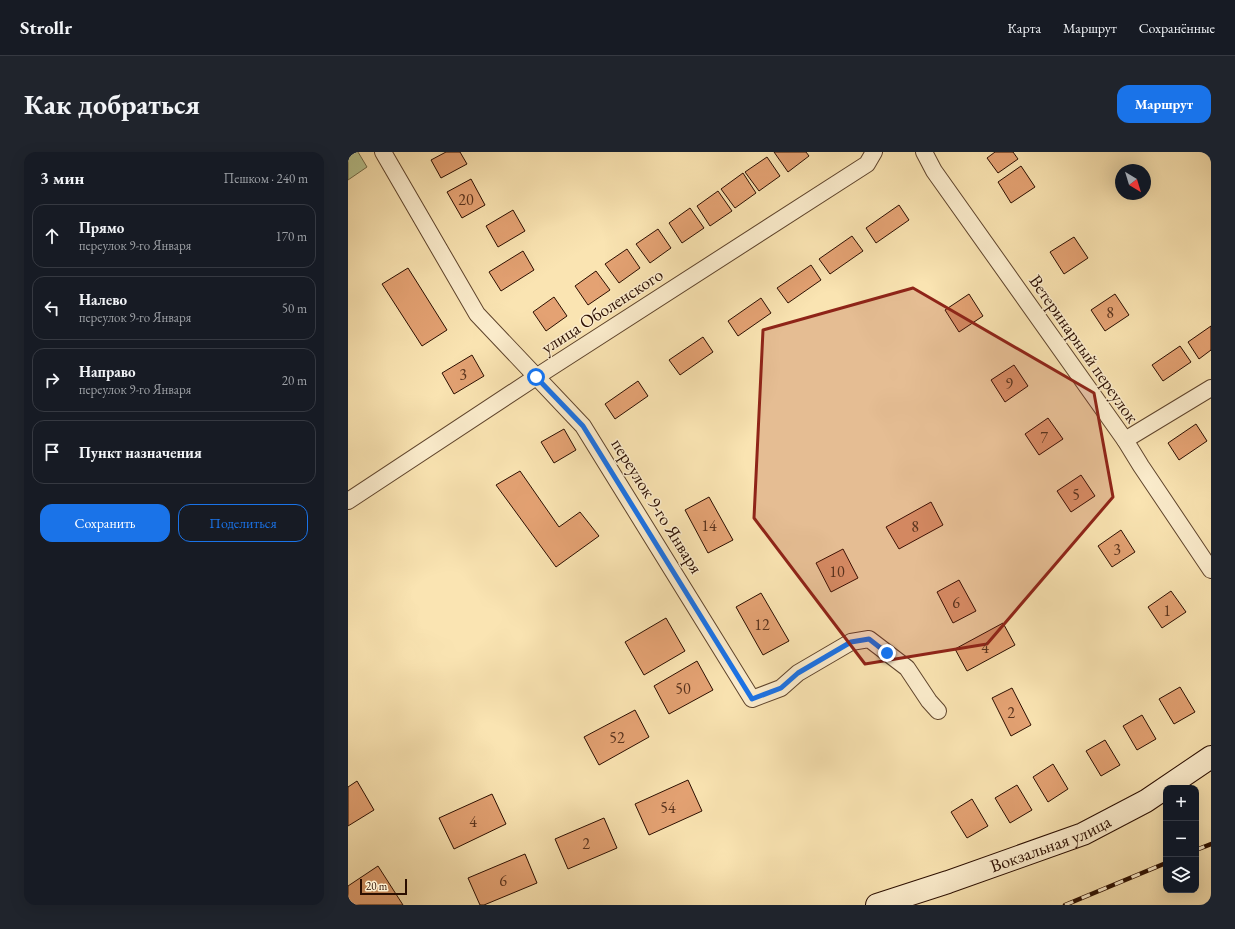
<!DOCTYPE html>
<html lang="ru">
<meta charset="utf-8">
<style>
:root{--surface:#171b24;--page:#20242c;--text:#f1f3f6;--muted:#9ea1a6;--line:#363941;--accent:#1a73e8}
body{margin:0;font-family:"EB Garamond",serif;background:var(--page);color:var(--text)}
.controls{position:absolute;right:12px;bottom:12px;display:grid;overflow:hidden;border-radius:8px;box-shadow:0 4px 16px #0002}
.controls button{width:36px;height:36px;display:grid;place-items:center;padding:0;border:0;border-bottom:1px solid var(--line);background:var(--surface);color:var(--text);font:20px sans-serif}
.compass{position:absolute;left:767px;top:12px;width:36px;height:36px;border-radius:50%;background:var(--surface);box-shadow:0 4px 16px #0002;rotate:142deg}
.scale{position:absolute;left:12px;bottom:10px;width:47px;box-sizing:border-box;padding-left:4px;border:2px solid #2b0e00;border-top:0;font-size:11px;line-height:14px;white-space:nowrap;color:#2b0e00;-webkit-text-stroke:3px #fcedcd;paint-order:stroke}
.stop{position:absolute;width:12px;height:12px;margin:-9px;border:3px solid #1a73e8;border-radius:50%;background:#fff}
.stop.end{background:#1a73e8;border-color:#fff;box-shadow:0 1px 4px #0008}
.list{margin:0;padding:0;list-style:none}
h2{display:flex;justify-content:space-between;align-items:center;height:52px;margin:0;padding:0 16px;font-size:17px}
h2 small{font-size:13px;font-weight:400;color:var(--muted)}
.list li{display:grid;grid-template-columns:26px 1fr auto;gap:12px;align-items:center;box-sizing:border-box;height:64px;margin:0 8px 8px;padding:0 8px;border:1px solid var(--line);border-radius:12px}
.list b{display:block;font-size:15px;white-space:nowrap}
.list p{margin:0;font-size:13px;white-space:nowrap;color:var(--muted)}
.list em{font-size:13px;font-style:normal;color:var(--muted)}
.actions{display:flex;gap:8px;padding:12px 16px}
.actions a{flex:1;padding:9px 0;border:1px solid var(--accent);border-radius:12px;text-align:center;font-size:14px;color:var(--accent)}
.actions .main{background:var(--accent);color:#fff}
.icon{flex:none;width:22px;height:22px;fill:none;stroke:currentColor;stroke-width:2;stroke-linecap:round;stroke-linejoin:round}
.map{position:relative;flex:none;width:863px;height:753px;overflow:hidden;border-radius:12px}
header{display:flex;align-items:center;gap:24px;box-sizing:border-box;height:56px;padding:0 20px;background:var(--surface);border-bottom:1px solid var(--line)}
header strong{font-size:19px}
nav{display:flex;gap:22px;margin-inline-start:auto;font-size:14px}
.intro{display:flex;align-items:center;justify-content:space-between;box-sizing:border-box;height:96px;padding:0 24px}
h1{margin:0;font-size:28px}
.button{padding:10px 18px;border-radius:12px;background:var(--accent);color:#fff;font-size:14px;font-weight:700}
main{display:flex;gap:24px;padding:0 24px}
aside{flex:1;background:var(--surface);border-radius:12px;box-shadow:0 4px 16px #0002}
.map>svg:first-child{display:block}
</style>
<header>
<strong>Strollr</strong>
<nav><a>Карта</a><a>Маршрут</a><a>Сохранённые</a></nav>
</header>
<div class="intro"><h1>Как добраться</h1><a class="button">Маршрут</a></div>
<main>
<aside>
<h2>3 мин<small>Пешком · 240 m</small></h2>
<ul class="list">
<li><svg class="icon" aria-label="ahead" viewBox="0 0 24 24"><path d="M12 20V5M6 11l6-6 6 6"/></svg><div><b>Прямо</b><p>переулок 9-го Января</p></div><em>170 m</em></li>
<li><svg class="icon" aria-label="left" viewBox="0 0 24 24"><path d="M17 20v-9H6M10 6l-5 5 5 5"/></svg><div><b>Налево</b><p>переулок 9-го Января</p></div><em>50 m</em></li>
<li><svg class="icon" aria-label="right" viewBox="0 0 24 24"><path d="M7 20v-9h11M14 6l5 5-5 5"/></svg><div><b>Направо</b><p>переулок 9-го Января</p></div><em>20 m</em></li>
<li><svg class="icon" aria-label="arrive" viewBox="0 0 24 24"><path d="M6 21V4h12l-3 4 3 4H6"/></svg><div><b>Пункт назначения</b></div></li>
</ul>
<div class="actions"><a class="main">Сохранить</a><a>Поделиться</a></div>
</aside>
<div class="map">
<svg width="863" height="753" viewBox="0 0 863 753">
<rect width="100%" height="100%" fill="#fae4b2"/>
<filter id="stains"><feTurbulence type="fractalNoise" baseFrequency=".005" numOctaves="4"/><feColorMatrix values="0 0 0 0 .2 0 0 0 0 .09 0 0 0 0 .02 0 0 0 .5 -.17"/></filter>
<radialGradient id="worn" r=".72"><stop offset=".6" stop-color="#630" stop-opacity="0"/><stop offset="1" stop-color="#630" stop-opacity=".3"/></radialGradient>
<polygon fill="#b9c590" stroke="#726a48" points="0,0 10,0 19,15 0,28"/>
<g fill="#e4a273" stroke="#2b0e00">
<polygon points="98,0 112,0 119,12 93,26 83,8"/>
<polygon points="426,0 458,0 461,4 440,20"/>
<polygon points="647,0 665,0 670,7 650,21 639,6"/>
<polygon points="419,5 432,24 411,39 397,20"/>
<polygon points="673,14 687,35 663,51 650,30"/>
<polygon points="395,21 408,41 387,56 373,37"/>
<polygon points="123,27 137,53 114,66 99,40"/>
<polygon points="370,39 384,59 362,74 349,54"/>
<polygon points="551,53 561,68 528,91 518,76"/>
<polygon points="342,56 356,76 334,91 321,71"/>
<polygon points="165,58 177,79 150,95 138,74"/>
<polygon points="310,77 323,96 302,111 288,92"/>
<polygon points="504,84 515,99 482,122 471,107"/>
<polygon points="726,85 740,106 716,122 702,100"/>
<polygon points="279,97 292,116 271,131 257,112"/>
<polygon points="175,99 186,118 153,139 141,120"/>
<polygon points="463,113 473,128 440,151 429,136"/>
<polygon points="60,116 99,178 74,194 34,132"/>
<polygon points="248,119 262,138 240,153 227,134"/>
<polygon points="621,142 635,164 611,180 597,158"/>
<polygon points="767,142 781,163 757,179 743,158"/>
<polygon points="206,145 219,164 198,179 185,160"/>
<polygon points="413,146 423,161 390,184 380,169"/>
<polygon points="863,174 863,198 851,207 840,190"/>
<polygon points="355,185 365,200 332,223 321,208"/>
<polygon points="832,194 843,210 815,229 804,213"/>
<polygon points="124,203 136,224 106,242 94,221"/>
<polygon points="666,213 680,234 657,250 643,228"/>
<polygon points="290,229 300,244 267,267 257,252"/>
<polygon points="700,266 715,287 691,303 677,282"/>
<polygon points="848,272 859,289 831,308 820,291"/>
<polygon points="216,277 228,298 206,311 193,290"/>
<polygon points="172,319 211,375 232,360 251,384 208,415 148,333"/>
<polygon points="733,323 747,344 723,360 709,339"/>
<polygon points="361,345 385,388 360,401 337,358"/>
<polygon points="583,350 595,373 551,397 538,375"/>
<polygon points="773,378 787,400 764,415 750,394"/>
<polygon points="495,397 510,426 483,440 468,411"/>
<polygon points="611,428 628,459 605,471 589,440"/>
<polygon points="823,439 838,460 814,476 800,455"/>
<polygon points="413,441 441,489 415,503 388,455"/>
<polygon points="318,466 337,499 296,523 277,490"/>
<polygon points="655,471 667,493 619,519 607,497"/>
<polygon points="349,509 365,538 321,562 306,534"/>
<polygon points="832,535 847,560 826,572 811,547"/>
<polygon points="664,536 683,573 663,584 644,546"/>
<polygon points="287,558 301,585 251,613 236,585"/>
<polygon points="794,563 808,587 789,598 775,574"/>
<polygon points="757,588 772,613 753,624 738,599"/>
<polygon points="705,612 720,637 700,650 685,625"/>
<polygon points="340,628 354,659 301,683 287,652"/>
<polygon points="9,629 26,658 0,674 0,635"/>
<polygon points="669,633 684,658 662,671 647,646"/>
<polygon points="144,642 158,672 106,697 91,666"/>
<polygon points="624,647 640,674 619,686 603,660"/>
<polygon points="256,666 269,696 220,717 207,687"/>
<polygon points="177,702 189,731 136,753 132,753 120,726"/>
<polygon points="30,714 55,753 3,753 0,748 0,734"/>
</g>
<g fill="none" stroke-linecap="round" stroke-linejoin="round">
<g stroke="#5f442c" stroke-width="18">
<g id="minor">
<polyline points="35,0 129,162 235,274 404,547 433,536 450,521 503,490 521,487 559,516 581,549 590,559"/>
<polyline points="576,0 586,19 777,288 793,314 863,418"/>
<polyline points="777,288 863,236"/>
<polyline points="0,349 188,225 519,12 526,0"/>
</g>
</g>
<g stroke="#2b0e00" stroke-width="24">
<g id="secondary">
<path id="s1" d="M529,753l71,-23 135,-48 63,-33 65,-44"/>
</g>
</g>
<use href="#minor" stroke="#fcedcd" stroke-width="16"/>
<use href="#secondary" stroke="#fcedcd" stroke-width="22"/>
<g stroke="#2b0e00" stroke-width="4.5">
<g id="rail">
<polyline points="848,698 863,692"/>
<polyline points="717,753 818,711"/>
</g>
</g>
<use href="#rail" stroke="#fcedcd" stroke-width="3" stroke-dasharray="9" stroke-linecap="butt"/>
</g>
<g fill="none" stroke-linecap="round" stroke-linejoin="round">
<polyline stroke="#1a73e8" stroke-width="5" points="188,225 235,274 404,547 433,536 450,521 503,490 521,487 539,501"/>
</g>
<path fill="#8f2418" fill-opacity="0.2" stroke="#8f2418" stroke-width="3" stroke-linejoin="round" d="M565,136l181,105 19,104 -126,147 -122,20 -111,-146 9,-188z"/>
<g text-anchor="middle" stroke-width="3" stroke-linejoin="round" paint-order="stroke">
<g font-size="16" fill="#59331d">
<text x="118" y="53">20</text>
<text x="762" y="166">8</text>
<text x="115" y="228">3</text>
<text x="661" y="237">9</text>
<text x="696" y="291">7</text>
<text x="728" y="348">5</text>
<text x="361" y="379">14</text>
<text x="567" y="380">8</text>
<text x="769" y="403">3</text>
<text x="489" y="425">10</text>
<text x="608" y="456">6</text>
<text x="819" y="464">1</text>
<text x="414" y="478">12</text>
<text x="637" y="501">4</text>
<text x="335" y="542">50</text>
<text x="663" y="566">2</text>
<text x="269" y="591">52</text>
<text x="320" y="661">54</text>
<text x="125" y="675">4</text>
<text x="238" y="697">2</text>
<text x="155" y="734">6</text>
</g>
<g font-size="18" fill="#2b0e00" stroke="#fcedcd">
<text transform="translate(254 159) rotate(-33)" y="6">улица Оболенского</text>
<text transform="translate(736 197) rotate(55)" y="6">Ветеринарный переулок</text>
<text transform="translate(309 354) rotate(58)" y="6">переулок 9-го Января</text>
<text dy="6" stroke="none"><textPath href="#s1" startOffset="184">Вокзальная улица</textPath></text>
</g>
</g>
<rect width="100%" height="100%" filter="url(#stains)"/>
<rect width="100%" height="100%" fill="url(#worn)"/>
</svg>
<div class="controls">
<button>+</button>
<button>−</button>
<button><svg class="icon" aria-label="layers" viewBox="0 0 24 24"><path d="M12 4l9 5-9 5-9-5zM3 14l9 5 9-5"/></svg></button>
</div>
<svg class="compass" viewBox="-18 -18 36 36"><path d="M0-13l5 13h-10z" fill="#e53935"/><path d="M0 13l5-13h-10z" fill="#9ea1a6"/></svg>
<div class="scale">20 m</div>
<div class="stop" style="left:188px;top:225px"></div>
<div class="stop end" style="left:539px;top:501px"></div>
</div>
</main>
